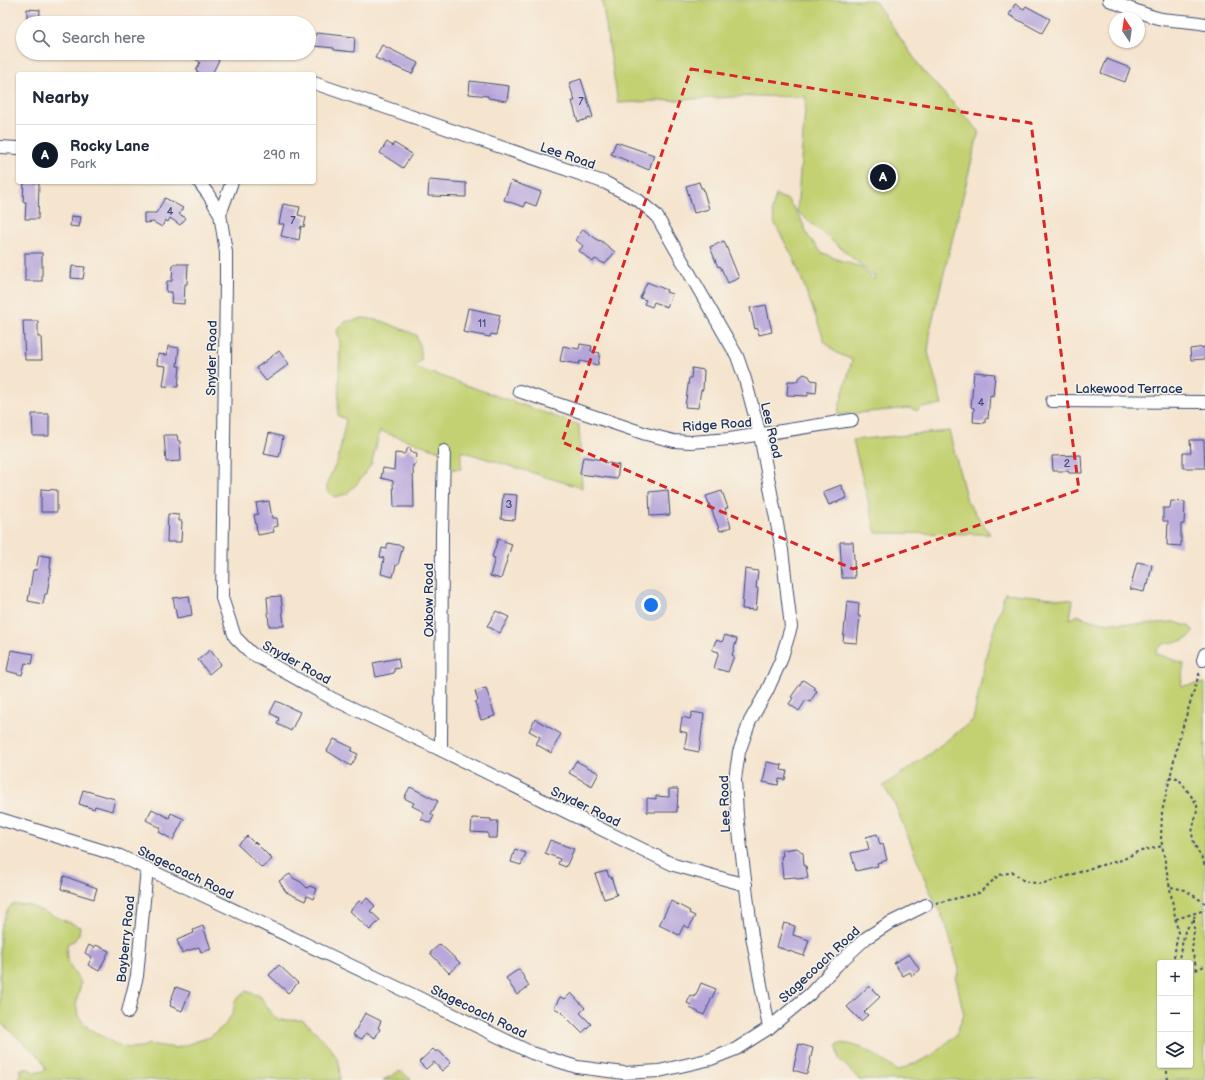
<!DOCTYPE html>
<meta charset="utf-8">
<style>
:root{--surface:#fff;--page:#f2f2f3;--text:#1f2937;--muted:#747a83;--line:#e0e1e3;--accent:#111827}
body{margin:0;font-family:"Balsamiq Sans",sans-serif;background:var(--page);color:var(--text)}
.controls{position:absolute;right:12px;bottom:12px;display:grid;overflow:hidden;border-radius:4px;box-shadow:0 1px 3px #0004}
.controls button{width:36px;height:36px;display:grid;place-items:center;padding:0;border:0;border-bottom:1px solid var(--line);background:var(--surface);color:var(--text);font:20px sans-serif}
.compass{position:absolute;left:1109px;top:12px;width:36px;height:36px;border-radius:50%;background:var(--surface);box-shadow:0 1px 3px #0004;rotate:347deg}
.you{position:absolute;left:651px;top:605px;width:14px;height:14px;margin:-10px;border:3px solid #fff;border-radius:50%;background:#1a73e8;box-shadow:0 0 0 6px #1a73e833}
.badge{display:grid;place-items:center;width:26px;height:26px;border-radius:50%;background:var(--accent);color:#fff;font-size:13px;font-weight:700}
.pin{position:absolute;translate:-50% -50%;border:2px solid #fff;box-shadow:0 1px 4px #0006}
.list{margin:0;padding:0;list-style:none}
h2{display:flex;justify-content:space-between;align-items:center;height:52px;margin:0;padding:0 16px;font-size:17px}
h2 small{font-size:13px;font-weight:400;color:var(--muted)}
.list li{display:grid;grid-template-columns:26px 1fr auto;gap:12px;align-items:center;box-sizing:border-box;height:60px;padding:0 16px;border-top:1px solid var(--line)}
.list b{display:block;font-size:15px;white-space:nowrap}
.list p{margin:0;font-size:13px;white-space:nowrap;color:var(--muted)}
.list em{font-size:13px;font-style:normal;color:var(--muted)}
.icon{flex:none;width:22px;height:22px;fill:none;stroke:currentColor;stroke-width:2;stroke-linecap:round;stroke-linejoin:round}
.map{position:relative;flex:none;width:1205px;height:1080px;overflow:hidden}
.search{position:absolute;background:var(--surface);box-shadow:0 1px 3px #0004;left:16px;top:16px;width:300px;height:44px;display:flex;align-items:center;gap:10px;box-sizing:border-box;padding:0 14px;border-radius:22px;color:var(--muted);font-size:15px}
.panel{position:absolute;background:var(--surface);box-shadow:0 1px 3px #0004;left:16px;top:72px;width:300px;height:112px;border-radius:4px}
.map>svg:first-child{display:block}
</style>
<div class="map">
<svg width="1205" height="1080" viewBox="0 0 1205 1080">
<rect width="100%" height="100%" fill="#f7f3e8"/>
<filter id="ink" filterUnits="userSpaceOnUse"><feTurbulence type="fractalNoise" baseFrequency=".025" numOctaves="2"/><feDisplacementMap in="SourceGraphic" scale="8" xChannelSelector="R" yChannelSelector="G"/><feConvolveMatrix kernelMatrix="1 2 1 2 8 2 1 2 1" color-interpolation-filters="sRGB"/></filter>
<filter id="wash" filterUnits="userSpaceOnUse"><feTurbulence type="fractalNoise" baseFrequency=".012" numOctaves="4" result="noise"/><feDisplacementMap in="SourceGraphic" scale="16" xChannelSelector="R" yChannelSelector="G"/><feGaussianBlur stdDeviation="0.9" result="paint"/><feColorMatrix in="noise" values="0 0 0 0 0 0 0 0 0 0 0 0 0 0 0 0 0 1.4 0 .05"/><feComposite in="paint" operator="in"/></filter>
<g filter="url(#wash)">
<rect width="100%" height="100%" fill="#f5e4ce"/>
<g fill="#c3d172" stroke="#6f8068" fill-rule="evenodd">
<polygon points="602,0 874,0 923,71 979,131 931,326 928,352 942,405 921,407 917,411 910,408 837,415 852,360 837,353 825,342 795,261 775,224 772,210 776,195 788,200 800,217 808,236 821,252 836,259 861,267 874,280 875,277 797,211 806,97 753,96 618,103"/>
<polygon points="363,318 382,321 416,335 421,350 421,360 415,367 579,425 582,488 461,451 461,469 440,469 440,451 380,431 371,465 356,485 346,494 335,497 327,491 327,482 338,460 346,419 338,416 340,342 337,330 345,322"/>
<polygon points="949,431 967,501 990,534 876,533 853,440"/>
<path d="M1005,593l68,7 -3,19 8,-4 6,3 15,4 41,2 34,-2 14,4 5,4c-3,14 -19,10 -29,14 -4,1 -7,6 -9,9l29,11 -3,22 24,-3v397h-346l-1,-2 -19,-19 -2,-13 2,-3c24,1 39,14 58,28l34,-15 24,-20 9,-21 -8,-36 3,-10 -13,-44 -17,-36 -35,-87 -11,-16 41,-28 49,-38 14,-68zM1160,963h30v102h-30z"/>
<path d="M12,904l16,1 52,22 -1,7 -5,7 -6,2c-5,17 4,26 13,40l-5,21 2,12 10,12 31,18 10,2 13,-1 7,-3 27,4 34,-11 15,-12 8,-12 2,-12 11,-10 14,5 13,19 6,5h23l9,7 19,20 9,15 1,18h-322l3,-4v-7h8l6,4 11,-3 -5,-12 -41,-36v-93l7,-18z"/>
<polygon points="400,1071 412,1080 383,1080"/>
</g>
<g id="blocks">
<g fill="#b5a4da">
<polygon points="1015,4 1024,9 1026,6 1050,19 1042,33 1009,15"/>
<polygon points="27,9 40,10 39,23 27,23"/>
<polygon points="316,33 355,37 354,52 334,50 334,48 314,46"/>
<polygon points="382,45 418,63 412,74 375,58"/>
<polygon points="198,53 213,53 212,56 219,60 212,74 202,74 196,71 200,62 195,59"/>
<polygon points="1107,59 1130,68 1125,82 1101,73"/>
<polygon points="581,79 593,117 578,122 572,101 575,101 569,83"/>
<polygon points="470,81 509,86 507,101 488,98 488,96 469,94"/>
<polygon points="387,142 392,146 394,143 412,154 403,168 380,153"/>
<polygon points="616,142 654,155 649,170 611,154"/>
<polygon points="429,180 466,183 466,197 428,196"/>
<polygon points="511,181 541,192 536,206 525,202 524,207 504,200"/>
<polygon points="24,182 39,183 38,219 25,219 26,202 23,202"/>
<polygon points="699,182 701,188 703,188 709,209 694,213 686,186"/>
<polygon points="165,198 183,208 179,214 186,218 180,225 170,218 168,222 165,220 162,227 153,222 144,223 144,213 156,213"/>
<polygon points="283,204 300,207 298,215 306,217 304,227 301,226 299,240 281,236 284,224 279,224"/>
<polygon points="71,216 81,217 79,227 70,226"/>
<polygon points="583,229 599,241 600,240 615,252 605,264 595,259 593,262 579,251 583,246 576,240"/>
<polygon points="724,241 739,278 728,283 720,266 718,267 710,247"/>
<rect x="25" y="253" width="17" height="28"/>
<polygon points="173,264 188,264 187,284 185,284 184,304 171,303 172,292 166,292 167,281 172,281"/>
<polygon points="72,266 85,267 83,279 71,278"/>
<polygon points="647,282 667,290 666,292 672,294 667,307 654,302 652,307 644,304 646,300 640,298"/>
<polygon points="766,305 772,332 759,335 758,328 755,329 750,308"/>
<polygon points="468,308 500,315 496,335 491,334 490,337 463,332"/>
<polygon points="23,321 38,321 38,337 41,337 42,360 25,360"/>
<polygon points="580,344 592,346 591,351 600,353 598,365 580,361 579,364 560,361 563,346 579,349"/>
<polygon points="168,346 179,348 177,366 180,366 178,387 163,386 166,366 157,365 158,354 167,355"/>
<polygon points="1205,347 1205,359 1191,360 1190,349"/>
<polygon points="279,351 289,364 266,381 256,368"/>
<polygon points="692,368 704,370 703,390 701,390 698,408 685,407 689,378 691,378"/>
<polygon points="974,372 995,374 993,396 990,395 988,419 985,418 985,423 973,422 974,408 971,407"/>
<polygon points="804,374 809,376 811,380 817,381 816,393 808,392 808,396 787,395 788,381 797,381 800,377"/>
<polygon points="32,414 49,414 49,436 33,436"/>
<polygon points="269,433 283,437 279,457 264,454"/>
<polygon points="164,435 177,435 178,441 180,441 181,461 166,462"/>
<polygon points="1190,440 1204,440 1205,468 1183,468 1183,453 1191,453"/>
<polygon points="409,447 412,452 417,453 416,465 413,465 414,507 394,507 393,481 381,478 383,468 394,470 395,453 404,454"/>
<polygon points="1081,455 1082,473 1069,473 1068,471 1053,471 1052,456"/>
<polygon points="583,457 603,460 603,462 619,465 617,479 580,474"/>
<polygon points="841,485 847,498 829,505 823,492"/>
<polygon points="41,489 57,490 57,512 41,512"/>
<polygon points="668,490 670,515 650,516 649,492"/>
<polygon points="722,491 728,508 725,508 731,527 720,531 706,496"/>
<polygon points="503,494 517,495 515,520 501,519"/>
<polygon points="269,501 272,518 277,518 278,526 273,527 274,532 258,535 254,515 258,514 256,503"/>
<polygon points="1171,501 1185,502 1184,524 1181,524 1181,546 1167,545 1168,521 1163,521 1163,508 1170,508"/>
<polygon points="168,514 179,515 179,521 182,521 181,542 167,542"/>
<polygon points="498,539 512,544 501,579 490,576 495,558 492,557"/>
<polygon points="840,542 853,542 855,578 842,578"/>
<polygon points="388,543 403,546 398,565 396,565 393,577 381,574 384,558 380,557 382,548 386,549"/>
<polygon points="39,555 51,557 50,569 51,569 47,594 45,594 43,604 28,601 33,570 36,570"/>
<polygon points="1137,562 1152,565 1148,585 1146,584 1144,592 1130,589"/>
<polygon points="745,569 758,571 756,588 758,588 756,610 742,609"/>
<polygon points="189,596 192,615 177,618 173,598"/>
<polygon points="281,596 284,626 269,626 267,597"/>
<polygon points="847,601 859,603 858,616 860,616 857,643 843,642"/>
<polygon points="496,611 509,617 500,633 487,626"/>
<polygon points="725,635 737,639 732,655 734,656 728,672 714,668 719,652 712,650 716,640 722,642"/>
<polygon points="11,650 34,654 32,664 25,663 22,675 7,671"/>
<polygon points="210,650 221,664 209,674 198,660"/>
<polygon points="398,658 400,668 394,669 394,673 376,677 373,663"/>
<polygon points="803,680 815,688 814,689 817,691 810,702 806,700 799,711 789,704 793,698 791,697"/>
<polygon points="486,688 495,716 481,720 475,702 478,701 475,691"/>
<polygon points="276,701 300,712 291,731 277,724 279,718 270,713"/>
<polygon points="692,712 704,714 699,752 684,749 687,733 680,731 682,717 690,719"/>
<polygon points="535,719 561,734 551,753 536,744 540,737 529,731"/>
<polygon points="334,739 353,748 351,751 358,754 351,766 327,751"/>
<polygon points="576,761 599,773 592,786 569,773"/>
<polygon points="767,762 782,765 781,770 787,771 785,780 779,779 778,785 763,782"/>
<polygon points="410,787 438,801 431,814 434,816 430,823 421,819 424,812 412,806 414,803 404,798"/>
<polygon points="669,789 678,789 677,812 647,812 647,798 656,799 656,796 669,797"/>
<polygon points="83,790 115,799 112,811 95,806 94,809 79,804"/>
<polygon points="152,809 169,818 171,813 184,819 173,840 159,832 161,828 146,820"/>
<polygon points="472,818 491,819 491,821 498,821 497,838 488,838 488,833 471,832"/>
<polygon points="877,834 880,845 883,844 887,860 877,863 878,866 856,871 851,853 869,849 866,837"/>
<polygon points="247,836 254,843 255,842 272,859 262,868 238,845"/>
<polygon points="550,840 574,849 566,867 558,864 560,859 545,853"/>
<polygon points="797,848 803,853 804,866 806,866 808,878 796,879 796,877 783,878 781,856 783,856 782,850"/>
<polygon points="515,849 526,853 521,865 511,862"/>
<polygon points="607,871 609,877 611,877 617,895 604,899 595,874"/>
<polygon points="290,874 293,878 301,882 307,888 310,886 317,889 313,899 307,896 305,901 286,892 279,881"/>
<polygon points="64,876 97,888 94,899 61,889"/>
<polygon points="367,898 375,906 370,911 380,920 370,930 350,911 359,901 362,904"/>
<polygon points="671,901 690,911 689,913 695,916 689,928 684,925 679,935 659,925"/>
<polygon points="784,923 795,926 793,935 809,940 804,956 777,947"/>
<polygon points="203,926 211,949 201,952 199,947 182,953 177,940 194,933 193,930"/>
<polygon points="440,944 460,963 449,973 430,953"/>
<polygon points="89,945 94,948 96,945 109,951 99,971 88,965 92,957 85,953"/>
<polygon points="909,954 920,970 912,976 910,972 903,976 894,963"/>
<polygon points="279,965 298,983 288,993 269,975"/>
<polygon points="519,969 529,986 517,995 506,978"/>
<polygon points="701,983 716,989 704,1015 690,1008 691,1005 687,1003 691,995 695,997"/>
<polygon points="869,986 880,997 864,1012 868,1015 861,1021 847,1007"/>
<polygon points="176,987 190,992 182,1011 170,1006 171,1003 170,1002"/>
<polygon points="571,993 585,1008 580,1013 591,1024 582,1033 560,1011 554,1008 560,997 565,999"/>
<polygon points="365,1013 381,1021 378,1028 380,1029 375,1038 366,1033 362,1039 353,1035"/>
<polygon points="799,1044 813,1048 807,1074 793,1070"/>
<polygon points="433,1049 436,1052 438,1050 451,1063 442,1071 434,1062 426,1069 419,1062"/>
</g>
</g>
</g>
<g filter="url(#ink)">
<use href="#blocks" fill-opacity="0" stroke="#3c4a6f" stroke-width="1"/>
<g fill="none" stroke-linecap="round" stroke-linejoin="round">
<g stroke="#3c4a6f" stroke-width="14">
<g id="street">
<path d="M1109,0c17,7 35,15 53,19 14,2 29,2 43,5"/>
<polyline points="314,83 606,183 638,200 656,215 737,356 745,379 760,435 782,550 791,627 781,660 767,691 750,721 739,752 735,779 737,815 752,936 769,1028"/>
<polyline points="0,147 18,148"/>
<polyline points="199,182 208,194 220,214"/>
<polyline points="232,182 220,214 226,252 226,281 222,598 235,637 251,653 333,699 441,750 674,865 746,885"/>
<polyline points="519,391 646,434 674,441 691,442 730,439 852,420"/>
<polyline points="1052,401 1205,402"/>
<polyline points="1203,660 1205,654"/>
<polyline points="441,750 442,534 444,451"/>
<polyline points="0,819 120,856 411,994 532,1053 577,1067 624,1073 659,1071 711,1059 736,1049 769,1028 810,994 837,965 866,938 888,924 926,905"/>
<polyline points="128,1012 137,976 147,868"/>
</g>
</g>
<g stroke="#3c4a6f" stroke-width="2" stroke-dasharray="3 3" stroke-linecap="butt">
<path d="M1169,777l9,1c3,4 18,24 19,27 1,11 -7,23 -4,34 2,10 10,18 12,28"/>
<polyline points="1171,887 1185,890 1205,903"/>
<polyline points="936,903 979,893 999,875 1013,872 1024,881 1040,884 1056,880 1091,868 1122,860 1137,852 1162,846"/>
<polyline points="1176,919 1205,910"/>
<polyline points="1194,920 1194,931 1192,951 1197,970"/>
<polyline points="1173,963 1178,933 1161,839 1162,812 1179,739 1200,671"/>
<polyline points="1178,963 1185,931 1194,919 1195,914"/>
<polyline points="1190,972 1201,968 1205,965"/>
<polyline points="1166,1065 1168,1080"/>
</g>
<use href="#street" stroke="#fff" stroke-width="12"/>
</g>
</g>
<path fill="none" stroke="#d62828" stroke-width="3" stroke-dasharray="8 5" stroke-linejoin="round" d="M691,69l340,54 48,367 -226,79 -291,-127z"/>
<g text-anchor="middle" stroke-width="3" stroke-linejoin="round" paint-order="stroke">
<g font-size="11" fill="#424c7d">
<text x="581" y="105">7</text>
<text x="170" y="215">4</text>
<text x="293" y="224">7</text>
<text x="482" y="327">11</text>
<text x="981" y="406">4</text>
<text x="1067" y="467">2</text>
<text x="509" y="508">3</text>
</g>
<g font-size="13" fill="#1b2f5e" stroke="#f7f3e8">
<text transform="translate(568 155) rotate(19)" y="5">Lee Road</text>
<text transform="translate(211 358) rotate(-89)" y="5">Snyder Road</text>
<text x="1129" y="393">Lakewood Terrace</text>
<text transform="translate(717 424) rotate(-4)" y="5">Ridge Road</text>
<text transform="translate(772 430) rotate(77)" y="5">Lee Road</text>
<text transform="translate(428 600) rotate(-90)" y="5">Oxbow Road</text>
<text transform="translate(297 662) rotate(29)" y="5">Snyder Road</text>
<text transform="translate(724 804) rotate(-92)" y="5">Lee Road</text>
<text transform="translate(586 806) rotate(26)" y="5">Snyder Road</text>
<text transform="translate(186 872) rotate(26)" y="5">Stagecoach Road</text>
<text transform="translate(125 939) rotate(-84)" y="5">Bayberry Road</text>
<text transform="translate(819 964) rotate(-43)" y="5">Stagecoach Road</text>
<text transform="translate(479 1011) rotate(26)" y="5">Stagecoach Road</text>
</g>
</g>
</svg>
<div class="controls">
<button>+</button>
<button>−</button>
<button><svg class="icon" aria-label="layers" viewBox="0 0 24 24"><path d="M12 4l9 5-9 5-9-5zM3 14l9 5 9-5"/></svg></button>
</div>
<svg class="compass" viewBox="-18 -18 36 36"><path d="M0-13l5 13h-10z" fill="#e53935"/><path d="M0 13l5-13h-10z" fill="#747a83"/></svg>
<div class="you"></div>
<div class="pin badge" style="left:883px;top:177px">A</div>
<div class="search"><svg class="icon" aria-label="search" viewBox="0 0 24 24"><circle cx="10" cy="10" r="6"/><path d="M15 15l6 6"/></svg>Search here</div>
<section class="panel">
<h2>Nearby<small></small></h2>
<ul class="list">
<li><span class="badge">A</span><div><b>Rocky Lane</b><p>Park</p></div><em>290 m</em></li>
</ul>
</section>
</div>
